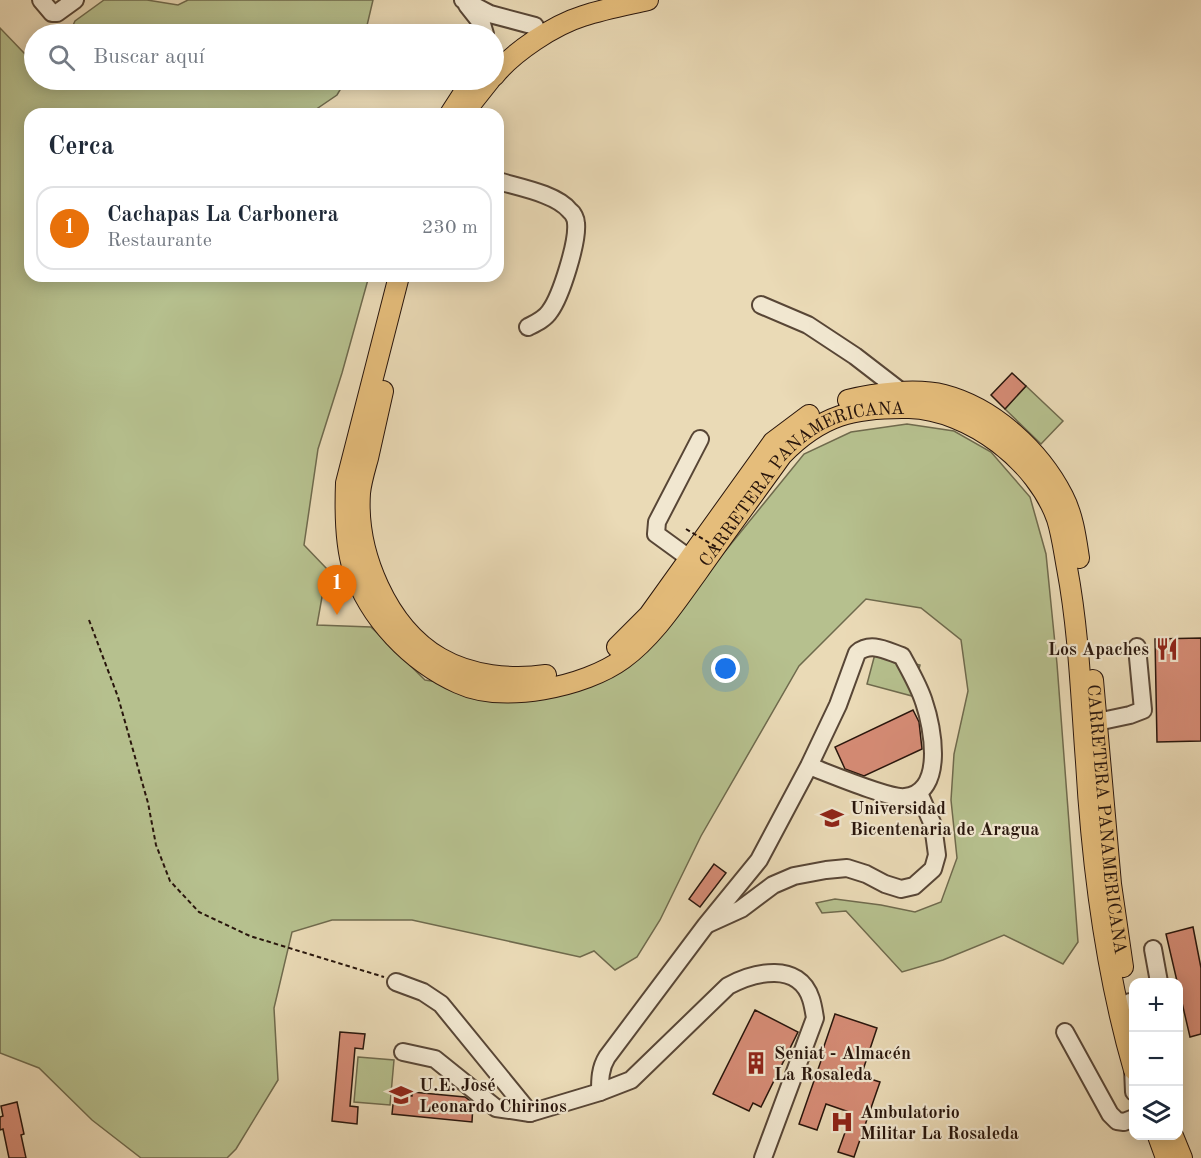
<!DOCTYPE html>
<html lang="es">
<meta charset="utf-8">
<style>
:root{--surface:#fff;--page:#f6f6f7;--text:#1f2937;--muted:#747a83;--line:#e0e1e3;--accent:#0f766e}
body{margin:0;font-family:"Old Standard TT",serif;background:var(--page);color:var(--text)}
.controls{position:absolute;right:18px;bottom:18px;display:grid;overflow:hidden;border-radius:12px;box-shadow:0 3px 15px #0003}
.controls button{width:54px;height:54px;display:grid;place-items:center;padding:0;border:0;border-bottom:2px solid var(--line);background:var(--surface);color:var(--text);font:30px sans-serif}
.you{position:absolute;left:726px;top:669px;width:21px;height:21px;margin:-15px;border:4px solid #fff;border-radius:50%;background:#1a73e8;box-shadow:0 0 0 9px #1a73e833}
.badge{display:grid;place-items:center;width:39px;height:39px;border-radius:50%;background:var(--accent);color:#fff;font-size:20px;font-weight:700}
.pin{position:absolute;translate:-50% -50px;filter:drop-shadow(0 2px 3px #0008)}
.pin::after{content:'';position:absolute;top:32px;width:21px;height:18px;background:inherit;clip-path:polygon(0 0,100% 0,50% 100%)}
.list{margin:0;padding:0;list-style:none}
h2{display:flex;justify-content:space-between;align-items:center;height:78px;margin:0;padding:0 24px;font-size:26px}
h2 small{font-size:20px;font-weight:400;color:var(--muted)}
.list li{display:grid;grid-template-columns:39px 1fr auto;gap:18px;align-items:center;box-sizing:border-box;height:84px;margin:0 12px 12px;padding:0 12px;border:2px solid var(--line);border-radius:18px}
.list b{display:block;font-size:22px;white-space:nowrap}
.list p{margin:0;font-size:20px;white-space:nowrap;color:var(--muted)}
.list em{font-size:20px;font-style:normal;color:var(--muted)}
.icon{flex:none;width:33px;height:33px;fill:none;stroke:currentColor;stroke-width:2;stroke-linecap:round;stroke-linejoin:round}
.map{position:relative;flex:none;width:1201px;height:1158px;overflow:hidden}
.search{position:absolute;background:var(--surface);box-shadow:0 3px 15px #0003;left:24px;top:24px;width:480px;height:66px;display:flex;align-items:center;gap:15px;box-sizing:border-box;padding:0 21px;border-radius:33px;color:var(--muted);font-size:22px}
.panel{position:absolute;background:var(--surface);box-shadow:0 3px 15px #0003;left:24px;top:108px;width:480px;height:174px;border-radius:18px}
.map>svg:first-child{display:block}
</style>
<div class="map">
<svg width="1201" height="1158" viewBox="0 0 1201 1158">
<rect width="100%" height="100%" fill="#eadab6"/>
<filter id="stains"><feTurbulence type="fractalNoise" baseFrequency=".00333" numOctaves="4"/><feColorMatrix values="0 0 0 0 .2 0 0 0 0 .09 0 0 0 0 .02 0 0 0 .5 -.17"/></filter>
<radialGradient id="worn" r=".72"><stop offset=".6" stop-color="#630" stop-opacity="0"/><stop offset="1" stop-color="#630" stop-opacity=".3"/></radialGradient>
<g fill="#b6c08e" stroke="#6f6a4d" stroke-width="1.5">
<polygon points="104,0 147,0 178,5 188,0 373,0 365,34 69,34 75,21"/>
<polygon points="0,28 26,55 34,57 34,80 346,80 337,95 309,114 30,114 30,276 369,276 342,373 318,449 304,545 327,569 317,625 371,627 425,680 521,695 583,683 705,576 804,454 851,432 907,424 954,431 991,452 1030,497 1046,554 1057,664 1078,942 1063,964 1004,935 943,960 902,972 846,911 822,913 816,903 835,899 881,905 915,912 941,902 957,858 951,800 954,754 968,691 961,640 921,608 866,599 799,666 701,836 660,920 637,957 615,970 594,951 580,957 412,920 332,920 292,932 274,1008 278,1080 236,1149 227,1158 141,1158 92,1120 39,1068 0,1053"/>
<polygon points="1026,386 1063,421 1041,444 1005,409"/>
<polygon points="875,654 920,665 912,696 867,684"/>
<polygon points="358,1057 394,1060 390,1105 354,1102"/>
</g>
<g fill="#d68c76" stroke="#28150c" stroke-width="1.5">
<polygon points="1012,373 1026,386 1005,409 991,395"/>
<polygon points="1201,638 1201,741 1157,742 1155,639"/>
<polygon points="913,710 919,722 922,749 864,776 845,769 835,747"/>
<polygon points="714,864 726,873 700,907 689,899"/>
<polygon points="1193,927 1201,968 1201,1034 1190,1037 1166,934"/>
<polygon points="755,1010 798,1032 761,1107 753,1103 749,1111 713,1094"/>
<polygon points="835,1014 877,1028 861,1076 880,1082 854,1157 838,1152 852,1113 826,1104 817,1130 799,1124 823,1055 821,1055"/>
<polygon points="340,1032 365,1034 363,1049 355,1048 350,1106 358,1107 357,1124 332,1121"/>
<polygon points="412,1092 465,1097 473,1103 472,1122 392,1114 394,1095 412,1096"/>
<polygon points="17,1102 24,1134 21,1135 26,1158 9,1158 3,1129 0,1130 0,1117 3,1116 1,1106"/>
</g>
<g fill="none" stroke-linecap="round" stroke-linejoin="round">
<g stroke="#584636" stroke-width="20">
<g id="minor">
<polyline points="41,0 52,13 57,13 75,0"/>
<polyline points="463,0 490,14 535,26"/>
<polyline points="467,5 482,24 485,34"/>
<path d="M498,181c20,6 59,13 72,30 3,2 6,8 6,12 2,19 -15,73 -26,88 -5,8 -14,12 -22,16"/>
<polyline points="761,305 808,325 855,356 903,393"/>
<polyline points="689,558 656,534 657,522 700,439"/>
<polyline points="1097,722 1130,715 1143,710 1137,647"/>
<polyline points="708,924 741,909 773,885 794,876 826,870 847,868 866,874 885,884 901,889 914,886 933,869 937,855 933,825 919,793"/>
<polyline points="1153,949 1159,982"/>
<polyline points="396,982 423,992 441,1004 530,1113"/>
<polyline points="1130,1002 1134,1002"/>
<polyline points="1065,1032 1110,1114 1117,1121 1124,1122 1134,1118"/>
<path d="M403,1052l32,7 61,49 34,5 70,-21 31,-12 97,-94c26,-14 71,-25 83,13 2,6 3,13 4,19l-52,140"/>
<polyline points="1133,1068 1134,1092"/>
<path d="M600,1092c0,-12 0,-24 7,-35l99,-132 53,-65 50,-94 29,-61 19,-52c14,-12 30,-2 45,3 8,15 17,30 22,46 9,26 21,91 -19,95 -16,2 -77,-24 -96,-31"/>
</g>
</g>
<g stroke="#28150c" stroke-width="22">
<g id="major">
<path d="M494,76c19,-24 60,-51 89,-60 21,-7 43,-11 65,-16"/>
<polyline points="450,114 472,80"/>
<polyline points="463,114 490,80"/>
<path id="s1" d="M399,276l-53,207c-1,26 -1,61 7,86 16,49 58,93 105,114 45,21 127,4 165,-24 31,-23 52,-56 74,-86 28,-40 57,-79 85,-118 39,-40 72,-48 127,-47 61,2 128,54 148,111 5,16 7,33 10,49 12,64 14,129 19,194 6,104 19,208 48,308"/>
<path d="M383,391c-5,23 -10,45 -15,67 -3,11 -7,24 -8,35 -4,60 27,134 80,165 31,18 71,22 106,17"/>
<path d="M848,400c27,-7 69,-12 96,-5 50,13 96,56 119,101 10,19 13,42 16,62"/>
<polyline points="617,647 649,615 773,442 809,415"/>
<path id="s2" d="M1093,680l18,204 12,83"/>
<polyline points="1158,1136 1166,1158"/>
<polyline points="1173,1136 1182,1158"/>
</g>
</g>
<polyline stroke="#28150c" stroke-width="2" stroke-dasharray="4.5 3" stroke-linecap="butt" points="89,620 118,697 148,803 156,845 170,881 199,912 250,936 384,977"/>
<use href="#minor" stroke="#f1e7d0" stroke-width="16"/>
<use href="#major" stroke="#e5bd7b" stroke-width="20"/>
<polyline stroke="#28150c" stroke-width="2" stroke-dasharray="4.5 3" stroke-linecap="butt" points="686,529 718,548"/>
</g>
<defs>
<g id="restaurant-bare" transform="scale(1.8)"><path d="M-5-6h1v4h1v-4h1v4h1v-4h1v5L-1.5 .5V6h-2V.5L-5-1ZM5-6V6H3V1.5H1.5Q1.5-4 5-6Z" fill="#8f2418" stroke="#f1e7d0" stroke-width="2.5" paint-order="stroke"/></g>
<g id="university-bare" transform="scale(1.8)"><path d="M0-5L7-2L0 1L-7-2ZM-4 1L0 2.5L4 1V4Q0 6-4 4Z" fill="#8f2418" stroke="#f1e7d0" stroke-width="2.5" paint-order="stroke"/></g>
<g id="building-bare" transform="scale(1.8)"><path d="M-4-6H4V6H1V3H-1V6H-4ZM-2.5-4.3h1.7v1.8h-1.7ZM.8-4.3h1.7v1.8H.8ZM-2.5-1h1.7V.8h-1.7ZM.8-1h1.7V.8H.8Z" fill="#8f2418" stroke="#f1e7d0" stroke-width="2.5" paint-order="stroke"/></g>
<g id="school-bare" transform="scale(1.8)"><path d="M0-5L7-2L0 1L-7-2ZM-4 1L0 2.5L4 1V4Q0 6-4 4Z" fill="#8f2418" stroke="#f1e7d0" stroke-width="2.5" paint-order="stroke"/></g>
<g id="hospital-bare" transform="scale(1.8)"><path d="M-5-5h3v3.5h4V-5h3V5h-3V1.5h-4V5h-3Z" fill="#8f2418" stroke="#f1e7d0" stroke-width="2.5" paint-order="stroke"/></g>
</defs>
<g fill-rule="evenodd">
<use href="#restaurant-bare" x="1167" y="649"/>
<use href="#university-bare" x="832" y="818"/>
<use href="#building-bare" x="756" y="1063"/>
<use href="#school-bare" x="401" y="1095"/>
<use href="#hospital-bare" x="842" y="1122"/>
</g>
<g text-anchor="middle" stroke-width="4.5" stroke-linejoin="round" paint-order="stroke">
<g font-size="18" fill="#28150c" stroke="#f1e7d0">
<text dy="6" stroke="none"><textPath href="#s1" startOffset="892">CARRETERA PANAMERICANA</textPath></text>
<text dy="6" stroke="none"><textPath href="#s2" startOffset="140">CARRETERA PANAMERICANA</textPath></text>
</g>
<g font-size="18" font-weight="bold" fill="#28150c" stroke="#f1e7d0" text-anchor="start">
<text x="1149" y="655" text-anchor="end">Los Apaches</text>
<text x="850" y="814">Universidad<tspan x="850" dy="21">Bicentenaria de Aragua</tspan></text>
<text x="774" y="1059">Seniat - Almacén<tspan x="774" dy="21">La Rosaleda</tspan></text>
<text x="419" y="1091">U.E. José<tspan x="419" dy="21">Leonardo Chirinos</tspan></text>
<text x="860" y="1118">Ambulatorio<tspan x="860" dy="21">Militar La Rosaleda</tspan></text>
</g>
</g>
<rect width="100%" height="100%" filter="url(#stains)"/>
<rect width="100%" height="100%" fill="url(#worn)"/>
</svg>
<div class="controls">
<button>+</button>
<button>−</button>
<button><svg class="icon" aria-label="layers" viewBox="0 0 24 24"><path d="M12 4l9 5-9 5-9-5zM3 14l9 5 9-5"/></svg></button>
</div>
<div class="you"></div>
<div class="pin badge" style="left:337px;top:615px;background:#e8710a">1</div>
<div class="search"><svg class="icon" aria-label="search" viewBox="0 0 24 24"><circle cx="10" cy="10" r="6"/><path d="M15 15l6 6"/></svg>Buscar aquí</div>
<section class="panel">
<h2>Cerca<small></small></h2>
<ul class="list">
<li><span class="badge" style="background:#e8710a">1</span><div><b>Cachapas La Carbonera</b><p>Restaurante</p></div><em>230 m</em></li>
</ul>
</section>
</div>
